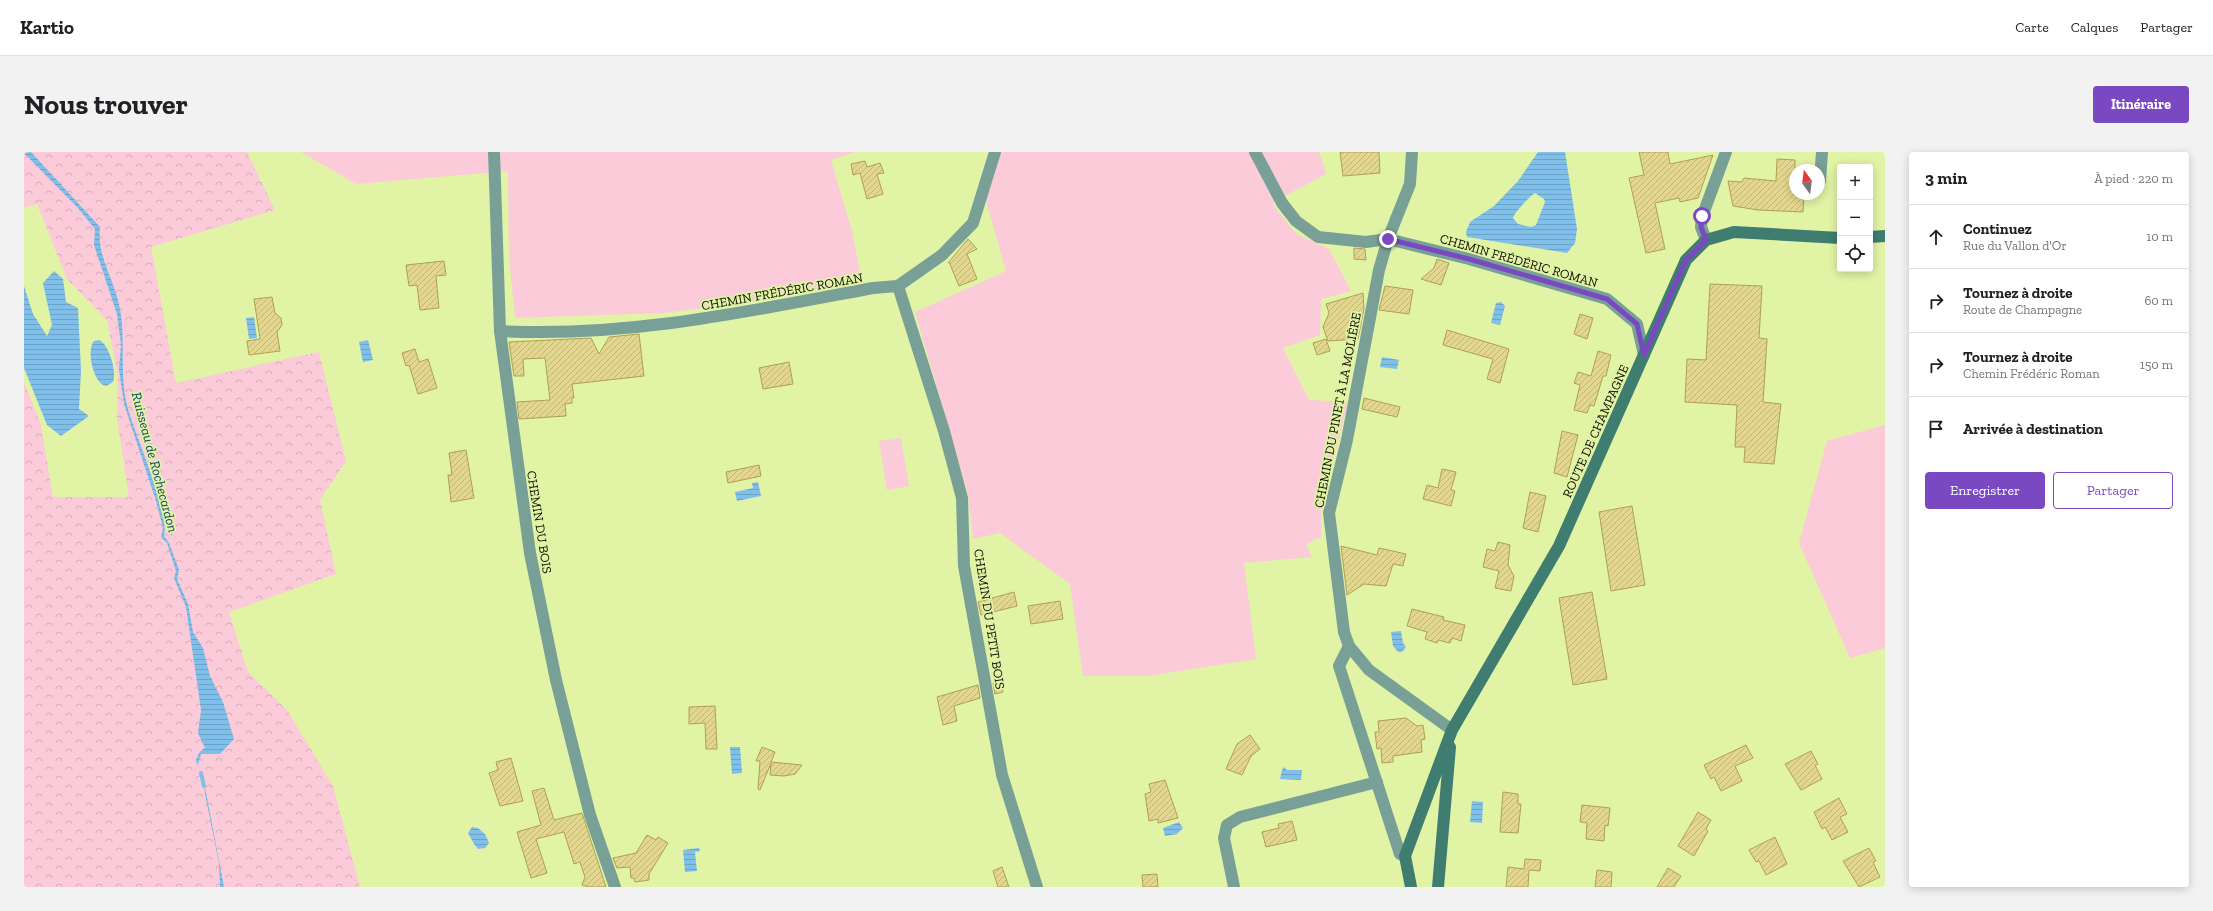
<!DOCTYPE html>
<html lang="fr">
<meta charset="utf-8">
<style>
:root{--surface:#fff;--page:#f2f2f2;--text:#202124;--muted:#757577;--line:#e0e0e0;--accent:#7a49c1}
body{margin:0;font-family:"Zilla Slab",serif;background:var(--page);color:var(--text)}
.controls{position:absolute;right:12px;top:12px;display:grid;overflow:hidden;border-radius:4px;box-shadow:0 2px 10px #0003}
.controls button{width:36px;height:36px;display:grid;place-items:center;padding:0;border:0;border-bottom:1px solid var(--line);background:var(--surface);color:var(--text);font:20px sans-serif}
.compass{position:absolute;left:1765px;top:12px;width:36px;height:36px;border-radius:50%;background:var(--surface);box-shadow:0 2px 10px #0003;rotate:346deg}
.stop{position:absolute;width:12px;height:12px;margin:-9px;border:3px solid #7a49c1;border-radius:50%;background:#fff}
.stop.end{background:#7a49c1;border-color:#fff;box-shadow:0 1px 4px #0008}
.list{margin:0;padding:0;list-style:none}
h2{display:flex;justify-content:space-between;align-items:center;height:52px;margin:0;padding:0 16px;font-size:17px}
h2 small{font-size:13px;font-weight:400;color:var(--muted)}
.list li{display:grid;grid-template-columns:26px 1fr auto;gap:12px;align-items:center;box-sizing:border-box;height:64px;padding:0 16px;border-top:1px solid var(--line)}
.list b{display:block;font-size:15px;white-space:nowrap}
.list p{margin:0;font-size:13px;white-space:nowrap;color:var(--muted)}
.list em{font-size:13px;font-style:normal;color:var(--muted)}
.actions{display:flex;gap:8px;padding:12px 16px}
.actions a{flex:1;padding:9px 0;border:1px solid var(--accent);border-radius:4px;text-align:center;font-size:14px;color:var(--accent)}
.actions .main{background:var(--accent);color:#fff}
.icon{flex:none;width:22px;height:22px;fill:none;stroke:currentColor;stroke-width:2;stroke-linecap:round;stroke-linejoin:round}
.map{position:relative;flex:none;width:1861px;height:735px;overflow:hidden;border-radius:4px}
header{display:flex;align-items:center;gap:24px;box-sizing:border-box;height:56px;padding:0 20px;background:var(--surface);border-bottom:1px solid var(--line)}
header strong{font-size:19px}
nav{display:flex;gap:22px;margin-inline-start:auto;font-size:14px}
.intro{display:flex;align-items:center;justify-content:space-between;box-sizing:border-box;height:96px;padding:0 24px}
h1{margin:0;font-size:28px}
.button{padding:10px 18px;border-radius:4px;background:var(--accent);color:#fff;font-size:14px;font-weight:700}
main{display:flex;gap:24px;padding:0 24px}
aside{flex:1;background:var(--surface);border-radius:4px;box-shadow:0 2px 10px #0003}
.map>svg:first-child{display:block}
</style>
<header>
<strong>Kartio</strong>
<nav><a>Carte</a><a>Calques</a><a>Partager</a></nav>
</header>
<div class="intro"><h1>Nous trouver</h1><a class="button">Itinéraire</a></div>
<main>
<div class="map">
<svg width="1861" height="735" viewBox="0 0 1861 735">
<defs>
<pattern id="forest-crowns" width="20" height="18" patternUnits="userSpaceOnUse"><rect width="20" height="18" fill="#fbcbd9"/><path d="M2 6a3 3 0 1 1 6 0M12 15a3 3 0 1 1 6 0" fill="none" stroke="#d6adb8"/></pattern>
<pattern id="water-rules" width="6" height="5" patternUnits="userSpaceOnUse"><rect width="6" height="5" fill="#7fbfea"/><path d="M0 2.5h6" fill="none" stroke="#6da3c7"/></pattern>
<pattern id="building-hatch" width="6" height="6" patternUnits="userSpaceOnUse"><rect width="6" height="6" fill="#e3d691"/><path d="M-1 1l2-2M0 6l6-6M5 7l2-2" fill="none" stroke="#c2b77b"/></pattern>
</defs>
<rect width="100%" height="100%" fill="#e1f3a5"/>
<g fill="#fbcbd9">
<polygon points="277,0 831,0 807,8 828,79 838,131 750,147 640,161 491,166 485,103 484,19 332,32"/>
<polygon points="976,0 1295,0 1302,22 1248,51 1272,82 1305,97 1327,139 1297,147 1296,183 1259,196 1285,248 1324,250 1297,360 1297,385 1282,392 1288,405 1220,411 1232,507 1124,524 1059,524 1046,432 976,381 949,387 944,342 891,160 982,119 962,49"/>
<polygon points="1861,273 1861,496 1826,506 1775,391 1803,289"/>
<polygon points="877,286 885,334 863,338 855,289"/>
</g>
<polygon fill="url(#forest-crowns)" points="0,0 223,0 251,58 127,95 152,231 295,200 322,309 296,348 312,422 205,460 224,520 263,558 309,634 336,735 0,735 0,230 17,273 29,345 105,345 93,266 94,226 83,168 43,127 13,52 0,56"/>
<g fill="url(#water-rules)" fill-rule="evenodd">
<path d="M7,0l69,75c-3,26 10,45 17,70 11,36 1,72 10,108 7,28 43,108 37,131l5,7 10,27 -2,9 11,25 5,28 10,16 7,28 13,26 11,37 -14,15h-19l-3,11 -2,-3c1,-6 3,-11 9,-14l-7,-15 3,-23 -15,-103 -12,-29 2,-7 -9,-28 -6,-6 2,-9 -7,-27 -32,-97 -5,-35 2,-24 -4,-31 -23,-69 1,-16 -18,-22 -53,-54z"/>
<path d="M1514,0h27l12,77 -2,14 -8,10 -100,-16 -1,-5 4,-10 24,-16 24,-25zM1511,41l9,6 1,3 -9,23 -5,2 -13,-3 -5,-6c1,-5 17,-22 22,-25z"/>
<polygon points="30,119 39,127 42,150 54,156 57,219 55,257 65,264 37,284 23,273 0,216 0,134 9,162 23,184 28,173 19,131"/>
<polygon points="1477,150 1481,154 1476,173 1467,171 1472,151"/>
<polygon points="230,165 233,186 225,187 222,166"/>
<path d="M75,188c10,4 18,32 14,42l-7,4c-13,-2 -20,-37 -12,-45z"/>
<polygon points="344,188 349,208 339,210 335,190"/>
<polygon points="1358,205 1375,208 1373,217 1356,215"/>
<polygon points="734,330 737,344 713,349 711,340 729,336 728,331"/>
<polygon points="1377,479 1379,491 1382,495 1378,500 1374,500 1369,494 1367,480"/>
<polygon points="706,595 716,595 718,621 708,622"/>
<polygon points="1260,615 1263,618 1278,618 1277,628 1256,627 1258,618"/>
<polygon points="180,630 200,735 196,735 195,711 181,642"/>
<polygon points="1448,649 1459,650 1458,671 1446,670"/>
<polygon points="1155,670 1159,676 1153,682 1141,684 1139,676"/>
<polygon points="448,675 454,676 461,682 465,691 461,696 454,697 450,692 444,681"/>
<polygon points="675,696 676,699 671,700 673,719 661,720 659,698"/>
</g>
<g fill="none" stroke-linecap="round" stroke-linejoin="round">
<polyline stroke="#7fbfea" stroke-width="4" points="177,621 180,634"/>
</g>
<g fill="url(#building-hatch)" stroke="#afa052">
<polygon points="1316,0 1355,0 1356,21 1319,24"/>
<polygon points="1615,0 1644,0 1646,12 1689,3 1674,46 1656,50 1655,46 1631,51 1641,97 1622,101 1605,26 1620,23"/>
<polygon points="1753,7 1771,8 1771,42 1780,42 1779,60 1734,58 1709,54 1704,29 1718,30 1720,26 1752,29"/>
<polygon points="841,9 843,15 856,11 860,21 853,22 859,42 843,47 836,21 829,23 827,12"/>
<polygon points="944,87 953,97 943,102 953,127 935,134 925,110 924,111"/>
<polygon points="1330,96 1341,97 1342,108 1330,107"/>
<polygon points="1413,107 1425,111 1417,133 1397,127 1410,116"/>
<polygon points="420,109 422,123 412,124 415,156 396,158 393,133 385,134 382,113"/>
<polygon points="1686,132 1738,134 1735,186 1743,187 1739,250 1757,252 1750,312 1720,310 1721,295 1711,295 1713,253 1661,250 1663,207 1682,208"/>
<polygon points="1361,134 1389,138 1385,162 1355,158"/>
<polygon points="1339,141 1340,157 1334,187 1304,189 1299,175 1305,161 1302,152"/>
<polygon points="248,145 251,161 257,166 258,173 253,180 256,199 225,203 223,189 236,187 230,147"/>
<polygon points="1556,162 1569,166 1563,187 1550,182"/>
<polygon points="1423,178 1485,197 1476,231 1463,227 1469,207 1419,193"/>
<polygon points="615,182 620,224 548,232 550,246 548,246 548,251 541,252 542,264 495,267 493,250 526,248 521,206 499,207 500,224 490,224 485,190 567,186 575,202 585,185"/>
<polygon points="1302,187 1306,199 1293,203 1289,191"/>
<polygon points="391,197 395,210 404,207 413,236 394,242 385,213 382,214 378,201"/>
<polygon points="1574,199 1587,203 1582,224 1579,224 1570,254 1566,253 1563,261 1550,258 1556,233 1550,231 1554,220 1567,224"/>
<polygon points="765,210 769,232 739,237 735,216"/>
<polygon points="1340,246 1376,255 1373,265 1338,257"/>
<polygon points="1538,279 1554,283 1543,325 1530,321"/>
<polygon points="442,298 450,346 427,350 424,323 428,323 425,301"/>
<polygon points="735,313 737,324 704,331 702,320"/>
<polygon points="1418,317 1432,320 1427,338 1431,339 1427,354 1399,347 1403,333 1414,336"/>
<polygon points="1506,340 1522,344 1514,380 1499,376"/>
<polygon points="1608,354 1621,433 1587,439 1575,360"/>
<polygon points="1474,390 1486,393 1484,413 1490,424 1487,439 1471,436 1475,419 1459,415 1463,397 1471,399"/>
<polygon points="1317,394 1353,403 1355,396 1382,402 1379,414 1369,412 1362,434 1340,432 1323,443"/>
<polygon points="990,440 993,454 957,463 954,450"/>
<polygon points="1568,440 1583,527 1549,533 1535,446"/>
<polygon points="1036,449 1039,467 1007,472 1004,454"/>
<polygon points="1388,457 1420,465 1419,468 1441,473 1437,489 1428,486 1426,491 1414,488 1413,491 1401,487 1403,480 1383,474"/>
<polygon points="977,529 979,540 971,542 969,531"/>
<polygon points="954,533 956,546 930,554 933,569 919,573 913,545"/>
<polygon points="691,554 693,597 682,597 681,571 665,572 665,555"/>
<polygon points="1382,566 1393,574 1399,573 1401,587 1397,588 1398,600 1369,604 1369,610 1358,611 1357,596 1353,597 1351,580 1355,580 1354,569"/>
<polygon points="1226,583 1236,597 1227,604 1218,623 1202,617 1213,592"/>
<polygon points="1722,593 1729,606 1711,614 1718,629 1697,639 1690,625 1687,627 1680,613"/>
<polygon points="738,595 751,600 747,610 778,613 771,622 760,624 746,623 747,611 736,638 734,637 736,609 732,609"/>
<polygon points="1787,599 1794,612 1791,613 1798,627 1777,638 1761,612"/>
<polygon points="487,606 499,649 476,654 465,621 474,618 472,610"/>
<polygon points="1141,628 1154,666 1134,671 1134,667 1125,669 1121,642 1127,640 1125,632"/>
<polygon points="520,636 530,668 558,661 582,735 565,735 558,733 561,725 556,710 550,712 540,680 512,687 523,721 507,726 493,680 517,673 508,639"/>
<polygon points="1479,640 1494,642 1494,652 1497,652 1494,681 1476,680"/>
<polygon points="1815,646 1823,662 1816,665 1824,680 1808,688 1801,675 1798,677 1790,660"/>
<polygon points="1558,653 1586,656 1584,674 1581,673 1580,689 1562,687 1563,671 1556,670"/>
<polygon points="1674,660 1687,668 1682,677 1684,679 1670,704 1654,694"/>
<polygon points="1268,669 1273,688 1242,695 1238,680 1255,676 1254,672"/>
<polygon points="623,683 632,688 634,685 644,691 625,722 625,728 611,730 610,726 607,726 606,715 593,716 589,706 612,701"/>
<polygon points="1751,685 1763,712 1742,723 1735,709 1732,710 1725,698"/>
<polygon points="1845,696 1852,709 1849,710 1856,725 1835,735 1819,709"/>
<polygon points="1501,707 1517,708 1516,719 1505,718 1504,735 1482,735 1484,715 1500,717"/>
<polygon points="978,715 985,735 974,735 969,719"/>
<polygon points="1644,716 1657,724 1650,735 1633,735"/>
<polygon points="1573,718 1588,720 1587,735 1571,735"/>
<polygon points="1133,722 1134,735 1119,735 1118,723"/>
</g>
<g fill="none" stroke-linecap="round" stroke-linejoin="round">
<g stroke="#79a097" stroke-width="12">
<polyline points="470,0 476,179 506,401 532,528 566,663 591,735"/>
<polyline points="1231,0 1258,51 1272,69 1294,85 1342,90 1364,87 1445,107 1583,147 1613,172 1620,203"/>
<polyline points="1388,0 1386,32 1364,87 1355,118 1323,288 1305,361 1320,480 1325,494 1345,518 1428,578"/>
<polyline points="1796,29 1798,0"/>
<polyline points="1682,88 1677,75 1678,65 1702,0"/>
<polyline points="874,134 920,279 938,346 940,414 978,623 1013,735"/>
<path d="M476,179c126,7 250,-20 373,-43l25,-2 44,-31 31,-32 22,-71"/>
<polyline points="1325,494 1315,514 1375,699 1376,702 1381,704"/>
<polyline points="1210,735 1200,686 1203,673 1216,665 1353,630"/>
</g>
<g stroke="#3e7d70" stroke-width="12">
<polyline points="1846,85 1861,84"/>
<polyline points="1387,735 1381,704 1428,578 1535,394 1662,108 1682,88 1710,80 1816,86"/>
<polyline points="1414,735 1426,595"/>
</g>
</g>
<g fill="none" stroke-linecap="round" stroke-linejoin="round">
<polyline stroke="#7a49c1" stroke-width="5" points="1364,87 1445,107 1583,147 1613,172 1620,203 1662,108 1682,88 1677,75 1678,64"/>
</g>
<g text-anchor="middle" stroke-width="3.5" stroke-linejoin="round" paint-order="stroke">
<g font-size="13" fill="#0d1100" stroke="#e1f3a5">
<text transform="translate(1495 108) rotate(16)" y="5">CHEMIN FRÉDÉRIC ROMAN</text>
<text transform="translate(758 139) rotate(-10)" y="5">CHEMIN FRÉDÉRIC ROMAN</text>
<text transform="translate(1313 258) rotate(-79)" y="5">CHEMIN DU PINET À LA MOLIÈRE</text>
<text transform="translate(1571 279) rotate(-66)" y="5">ROUTE DE CHAMPAGNE</text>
<text transform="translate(516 370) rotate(81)" y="5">CHEMIN DU BOIS</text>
<text transform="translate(966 467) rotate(81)" y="5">CHEMIN DU PETIT BOIS</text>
</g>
<g font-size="14" font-style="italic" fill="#164764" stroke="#e1f3a5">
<text transform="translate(131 310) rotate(75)" y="5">Ruisseau de Rochecardon</text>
</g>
</g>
</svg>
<div class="controls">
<button>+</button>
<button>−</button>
<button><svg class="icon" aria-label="locate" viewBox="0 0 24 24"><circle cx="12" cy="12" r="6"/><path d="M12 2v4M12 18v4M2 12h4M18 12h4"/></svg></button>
</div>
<svg class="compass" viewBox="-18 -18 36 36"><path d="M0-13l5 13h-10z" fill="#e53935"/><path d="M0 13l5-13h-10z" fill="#757577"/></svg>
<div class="stop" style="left:1678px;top:64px"></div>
<div class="stop end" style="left:1364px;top:87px"></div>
</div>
<aside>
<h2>3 min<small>À pied · 220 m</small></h2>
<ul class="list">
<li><svg class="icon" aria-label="ahead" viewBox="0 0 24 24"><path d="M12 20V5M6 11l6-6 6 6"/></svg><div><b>Continuez</b><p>Rue du Vallon d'Or</p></div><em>10 m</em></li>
<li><svg class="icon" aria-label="right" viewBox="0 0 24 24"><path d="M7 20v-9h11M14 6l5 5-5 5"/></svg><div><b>Tournez à droite</b><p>Route de Champagne</p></div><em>60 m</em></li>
<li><svg class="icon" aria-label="right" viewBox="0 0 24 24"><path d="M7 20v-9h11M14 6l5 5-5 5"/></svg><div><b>Tournez à droite</b><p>Chemin Frédéric Roman</p></div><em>150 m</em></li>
<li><svg class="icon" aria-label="arrive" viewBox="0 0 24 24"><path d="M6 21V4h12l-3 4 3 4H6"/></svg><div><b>Arrivée à destination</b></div></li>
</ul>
<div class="actions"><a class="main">Enregistrer</a><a>Partager</a></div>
</aside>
</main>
